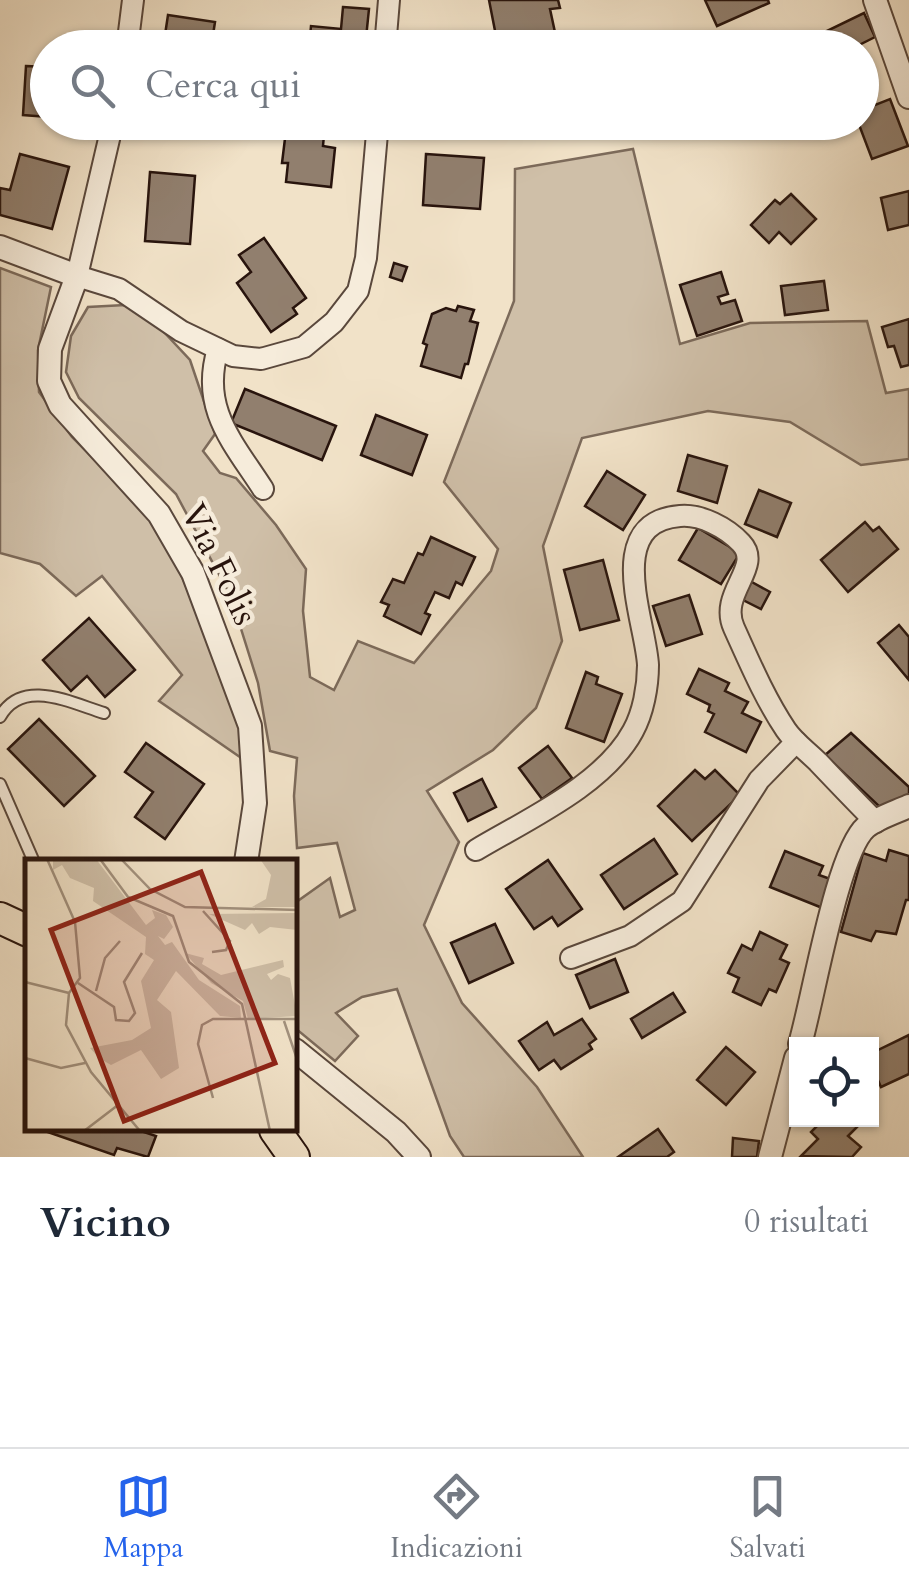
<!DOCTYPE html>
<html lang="it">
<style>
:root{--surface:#fff;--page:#f2f2f3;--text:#1f2937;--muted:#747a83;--line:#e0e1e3;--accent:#2563eb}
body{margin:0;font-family:Cardo,serif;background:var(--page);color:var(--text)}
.controls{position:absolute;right:30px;bottom:30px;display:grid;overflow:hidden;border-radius:0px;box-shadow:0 2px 8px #0004}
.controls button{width:90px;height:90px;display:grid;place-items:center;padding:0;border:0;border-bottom:2px solid var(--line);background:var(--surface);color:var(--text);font:50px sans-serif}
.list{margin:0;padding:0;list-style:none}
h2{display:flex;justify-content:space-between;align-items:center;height:130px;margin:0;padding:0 40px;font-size:42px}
h2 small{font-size:32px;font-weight:400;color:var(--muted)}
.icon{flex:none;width:55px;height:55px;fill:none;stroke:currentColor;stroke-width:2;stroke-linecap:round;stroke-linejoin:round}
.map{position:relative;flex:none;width:909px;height:1157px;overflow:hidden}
.search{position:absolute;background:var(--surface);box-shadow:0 2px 8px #0004;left:30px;right:30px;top:30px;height:110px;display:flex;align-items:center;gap:25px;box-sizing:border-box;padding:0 35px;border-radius:55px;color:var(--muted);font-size:38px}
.sheet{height:290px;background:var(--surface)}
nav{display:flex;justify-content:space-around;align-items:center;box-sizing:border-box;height:140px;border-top:2px solid var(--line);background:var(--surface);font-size:28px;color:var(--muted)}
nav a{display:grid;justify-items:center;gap:5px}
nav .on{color:var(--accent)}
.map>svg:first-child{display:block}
</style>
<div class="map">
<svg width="909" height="1157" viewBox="0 0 909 1157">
<rect width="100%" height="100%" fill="#f1e2c8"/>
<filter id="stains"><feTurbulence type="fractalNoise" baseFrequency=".002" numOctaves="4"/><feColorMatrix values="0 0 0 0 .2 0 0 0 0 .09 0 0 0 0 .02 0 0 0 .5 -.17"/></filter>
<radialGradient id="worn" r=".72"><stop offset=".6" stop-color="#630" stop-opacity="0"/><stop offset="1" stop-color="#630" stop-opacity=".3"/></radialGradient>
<g fill="#cfbfa8" stroke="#7c6a5a" stroke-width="2.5">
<polygon points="633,149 680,344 750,323 867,321 886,393 909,389 909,459 861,465 790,422 708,411 582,438 543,546 562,641 536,708 493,750 427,791 459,842 424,925 462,1003 537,1087 583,1157 464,1157 450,1136 397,989 362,997 336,1013 358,1036 335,1061 295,1028 295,903 330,878 340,917 355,910 337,843 297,848 294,796 297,758 270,751 258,683 231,597 176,494 79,398 66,372 71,336 88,307 125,305 162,330 190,360 215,434 203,451 220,473 236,478 276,525 306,569 303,611 310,677 334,690 358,641 414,663 491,571 498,549 444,482 514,301 515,169"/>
<polygon points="0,268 51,287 38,350 39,392 72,437 148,513 172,553 240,715 250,764 159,701 182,675 102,576 76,596 40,564 0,553"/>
</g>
<g fill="#917f6e" stroke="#28140d" stroke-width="2.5">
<polygon points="489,0 558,0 560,8 550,9 556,37 531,42 533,48 477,48 476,44 497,41"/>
<polygon points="705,0 768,0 769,3 717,26"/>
<polygon points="343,7 369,9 365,48 309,48 311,26 341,29"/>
<polygon points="864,13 875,37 853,48 807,48 804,42"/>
<polygon points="168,15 215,22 211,48 163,48"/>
<polygon points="26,66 48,67 48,117 23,115"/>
<polygon points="890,99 908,146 872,159 858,122 862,122 862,110"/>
<polygon points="287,122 325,124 323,146 335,148 331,187 286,182 288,163 282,163"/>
<polygon points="20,154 69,167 52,229 0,215 0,188 10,190"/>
<polygon points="426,154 484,158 480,209 423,205"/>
<polygon points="150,172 195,176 190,244 145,241"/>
<polygon points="909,191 909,225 888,230 881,198"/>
<polygon points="791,194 816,219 791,244 779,232 769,243 751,225 775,200 780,204"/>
<polygon points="264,238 306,298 293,308 297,314 271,332 237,283 251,272 239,255"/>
<polygon points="394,263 407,267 402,281 390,277"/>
<polygon points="721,272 728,294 718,297 721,304 735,300 742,321 697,336 680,285"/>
<polygon points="824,281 828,310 785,315 781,286"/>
<polygon points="458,306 474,310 470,321 478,323 468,364 465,364 461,378 421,366 427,345 423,343 432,314 446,308 456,311"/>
<polygon points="909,319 909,365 901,367 894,346 888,347 882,327"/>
<polygon points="245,389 336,426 322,460 231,423"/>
<polygon points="376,415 427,435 412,475 361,455"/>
<polygon points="688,455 727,466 717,503 678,491"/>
<polygon points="607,471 645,495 623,530 585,506"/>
<polygon points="759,490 791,503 777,537 745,524"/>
<polygon points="865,522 873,531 879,527 898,549 848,592 821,560"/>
<polygon points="698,528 740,553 721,584 679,560"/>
<polygon points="431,537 475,557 462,585 456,582 449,598 435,592 425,613 430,615 421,634 384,616 389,605 381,602 393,579 404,583 418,553 423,555"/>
<polygon points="603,560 619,620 580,630 564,570"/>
<polygon points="750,581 770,592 761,609 741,599"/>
<polygon points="689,595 702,634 666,646 653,606"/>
<polygon points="89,618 135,670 105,697 87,676 71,691 43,660"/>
<polygon points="899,625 909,637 909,680 878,643"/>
<polygon points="699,669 729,683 725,691 748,702 742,713 761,722 746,752 705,732 714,714 708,711 710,705 687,694"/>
<polygon points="586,672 598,677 596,684 622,694 604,742 566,728"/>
<polygon points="39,719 95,776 64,806 8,749"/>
<polygon points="851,733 909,787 909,795 883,810 825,755"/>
<polygon points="146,743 204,784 165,839 135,817 153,792 125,772"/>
<polygon points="548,746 572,778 542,799 519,768"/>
<polygon points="695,770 705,779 715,770 740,795 692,841 658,806"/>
<polygon points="482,779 496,807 468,821 454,793"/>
<polygon points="654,839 677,874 624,909 601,875"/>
<polygon points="889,850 909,856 909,900 906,900 896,934 876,931 871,941 841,932 863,853 886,861"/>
<polygon points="785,851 823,866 819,875 836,881 825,909 770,887"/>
<polygon points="548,860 582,909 558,926 552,917 534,929 506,889"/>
<polygon points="495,924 513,963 469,983 451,943"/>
<polygon points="760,932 787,945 780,959 789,963 776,992 769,989 761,1005 733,992 739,978 728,973 742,945 752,950"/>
<polygon points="615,959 628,992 590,1008 576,975"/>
<polygon points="673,993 685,1012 642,1038 631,1019"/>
<polygon points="582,1019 596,1039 589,1044 592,1049 561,1069 554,1060 539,1070 519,1041 547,1022 554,1035"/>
<polygon points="909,1035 909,1074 881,1087 872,1067 872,1053"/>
<polygon points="726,1047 755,1072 726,1105 697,1080"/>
<polygon points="823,1120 864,1120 848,1136 861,1147 852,1157 801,1156 818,1139 811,1132"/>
<polygon points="658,1129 674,1152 667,1157 618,1157"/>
<polygon points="42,1130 138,1130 156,1136 148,1157 117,1148 114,1155"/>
<polygon points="733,1138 759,1141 757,1157 732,1157"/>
</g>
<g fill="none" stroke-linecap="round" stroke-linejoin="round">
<g stroke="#5a483c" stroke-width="14">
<g id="service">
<path d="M0,717c22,-40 71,-14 104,-4"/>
<polyline points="0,784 34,862"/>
</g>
</g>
<g stroke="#5a483c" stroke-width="24">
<g id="minor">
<polyline points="127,48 133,0"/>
<polyline points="385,48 389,0"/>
<polyline points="113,122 77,276 119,289 181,331 233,356 261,359 304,347 334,322 358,291 366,258 378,122"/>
<path d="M218,349c-18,59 14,92 45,140"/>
<path d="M476,850c50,-30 128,-65 157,-119 10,-18 15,-44 15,-66 -2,-43 -46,-143 32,-149 21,-2 47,12 61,27 23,24 -23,50 -7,85 15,33 31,71 52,102 8,12 21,21 32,32 19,20 38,40 58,60"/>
<polyline points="571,958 630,936 682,901 759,780 796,742"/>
</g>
</g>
<g stroke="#5a483c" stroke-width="26">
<g id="tertiary">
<polyline points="875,0 909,97"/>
<polyline points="0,247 77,276 50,349 49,381 60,405 159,514 193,573 250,726 255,803 246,862"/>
<path d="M800,1044c13,-43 37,-192 66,-217 11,-9 30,-15 43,-21"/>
<polyline points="295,1050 396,1132 419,1157"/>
<polyline points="770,1157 796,1058"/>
</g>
</g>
<g stroke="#28140d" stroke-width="34">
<g id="primary">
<polyline points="0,918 28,931"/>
<polyline points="275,1130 294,1157"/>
</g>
</g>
<use href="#service" stroke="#f6ecdb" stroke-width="10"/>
<use href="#minor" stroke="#f6ecdb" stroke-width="20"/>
<use href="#tertiary" stroke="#f6ecdb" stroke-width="22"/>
<use href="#primary" stroke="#f1e2c8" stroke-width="30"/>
</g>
<g text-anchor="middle" stroke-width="9" stroke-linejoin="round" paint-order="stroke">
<g font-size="35" fill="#28140d" stroke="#f6ecdb">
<text transform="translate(220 564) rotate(64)" y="12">Via Folis</text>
</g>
</g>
<g transform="translate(25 859)">
<rect width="272" height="272" fill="#f1e2c8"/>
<path d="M28,0h43l50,66 9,-7 -3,-8 14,5 7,12 -9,12 -6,-3 7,9 7,-3 27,38 41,26 1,12 -21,-2 -44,-45 -19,29 14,12 8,56 -18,11 -20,-29 -30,15 -12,-7 -9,-10 42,-8 19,-12 -10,-47 13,-21 -9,-6 1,-17 -53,-36 1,-13 -24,-10 -8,-13 -9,5zM235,0h37v48h-45l14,-8 5,-24zM272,54v17l-27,-3 -11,7 -7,-11 -7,7 -36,-16zM160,94l19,5 -2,6 19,11 62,-15 1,7 -17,7 4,6 7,-6 12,4 7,38 -49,3 -5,-18 -32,-18z" fill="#cfbfa8"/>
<path fill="none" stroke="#a1907d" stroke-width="2.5" d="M22,0l28,63 5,56 -11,15 -3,32 25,47 49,59M75,0l28,38 45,19 16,46 53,42 28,127M96,0l29,30 35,18 113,3M178,52l27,30 -4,9 -14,2M0,123l44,11M53,124l36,24 2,13 13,1 6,-8 -11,-31 18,-29M71,132l9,-33 15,-17M259,162l14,41M0,199l36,10 24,-5M188,239l-15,-54 4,-19 11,-6h85M59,272l34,-26"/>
<path fill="#8f2418" fill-opacity="0.15" stroke="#8f2418" stroke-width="5" d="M176,13l74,191 -151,58 -73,-191z"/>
<rect width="272" height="272" fill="none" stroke="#28140d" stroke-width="5"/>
</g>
<rect width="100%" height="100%" filter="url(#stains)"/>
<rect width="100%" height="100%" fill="url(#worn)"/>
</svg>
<div class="controls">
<button><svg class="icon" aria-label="locate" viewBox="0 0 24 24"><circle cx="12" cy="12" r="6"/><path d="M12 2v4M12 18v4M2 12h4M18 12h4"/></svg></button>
</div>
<div class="search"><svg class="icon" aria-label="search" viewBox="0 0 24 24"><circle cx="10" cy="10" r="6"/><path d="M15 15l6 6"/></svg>Cerca qui</div>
</div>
<section class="sheet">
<h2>Vicino<small>0 risultati</small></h2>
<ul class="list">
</ul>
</section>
<nav>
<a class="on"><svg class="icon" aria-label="map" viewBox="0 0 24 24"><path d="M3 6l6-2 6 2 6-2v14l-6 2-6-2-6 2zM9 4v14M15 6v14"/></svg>Mappa</a>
<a><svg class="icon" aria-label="directions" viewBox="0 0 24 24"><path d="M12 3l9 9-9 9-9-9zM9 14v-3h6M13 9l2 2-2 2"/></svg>Indicazioni</a>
<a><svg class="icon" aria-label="saved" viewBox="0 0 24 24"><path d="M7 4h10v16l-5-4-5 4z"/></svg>Salvati</a>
</nav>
